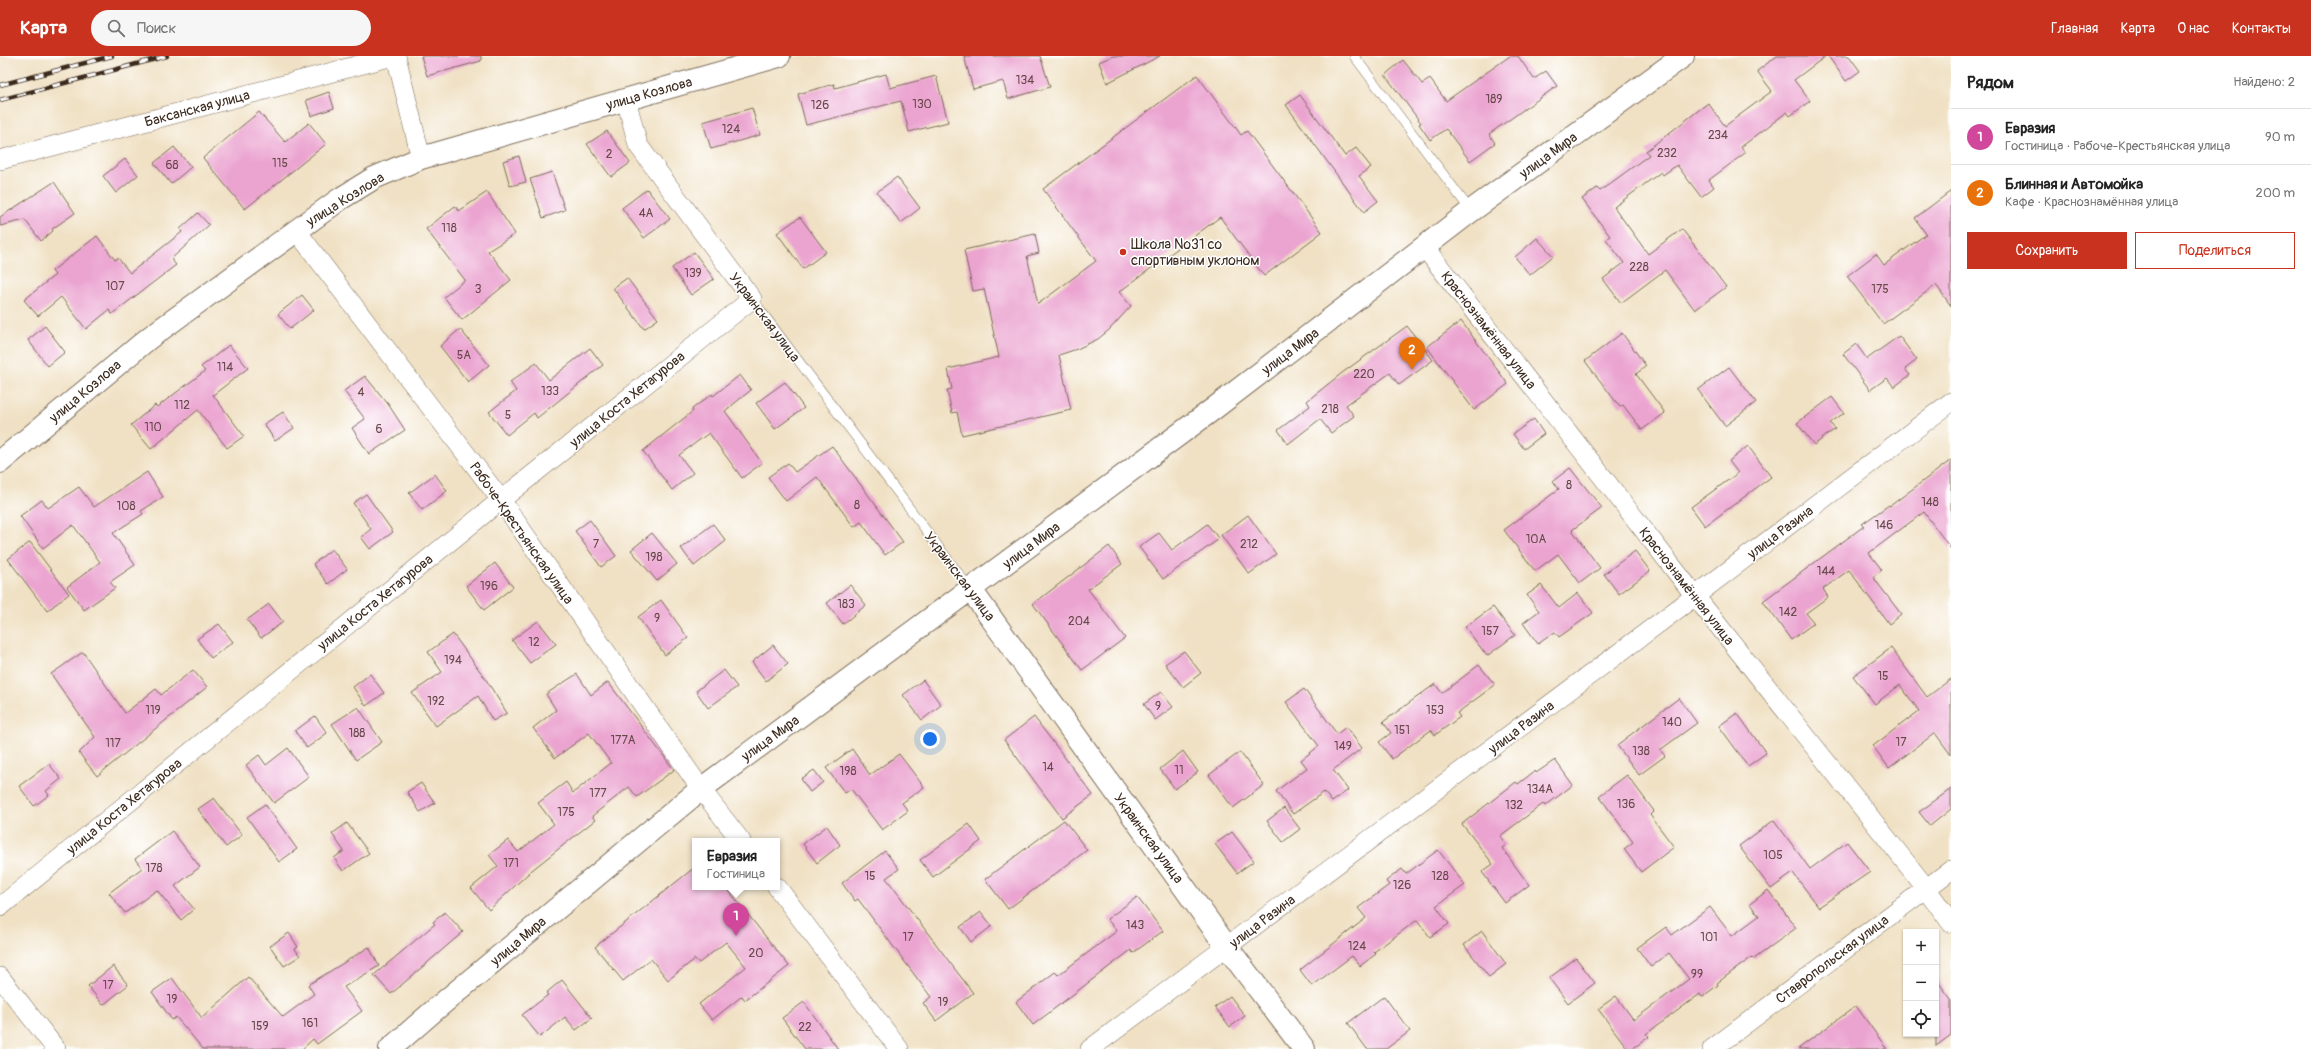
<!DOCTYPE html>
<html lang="ru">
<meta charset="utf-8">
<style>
:root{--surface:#fff;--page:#f6f6f6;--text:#222;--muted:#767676;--line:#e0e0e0;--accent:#c8321e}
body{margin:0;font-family:Pangolin,sans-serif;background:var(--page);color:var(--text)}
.controls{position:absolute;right:12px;bottom:12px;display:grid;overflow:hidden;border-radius:0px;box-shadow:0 1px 3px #0004}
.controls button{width:36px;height:36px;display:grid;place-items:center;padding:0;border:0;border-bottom:1px solid var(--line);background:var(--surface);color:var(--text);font:20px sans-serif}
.you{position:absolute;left:930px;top:683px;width:14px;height:14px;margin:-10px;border:3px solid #fff;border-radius:50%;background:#1a73e8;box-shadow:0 0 0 6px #1a73e833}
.badge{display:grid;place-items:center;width:26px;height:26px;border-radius:50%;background:var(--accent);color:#fff;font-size:13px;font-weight:700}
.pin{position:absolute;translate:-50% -33px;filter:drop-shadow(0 1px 2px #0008)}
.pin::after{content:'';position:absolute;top:21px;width:14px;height:12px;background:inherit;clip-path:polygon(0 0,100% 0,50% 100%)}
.popup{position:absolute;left:692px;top:782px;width:88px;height:52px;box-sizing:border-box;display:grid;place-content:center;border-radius:0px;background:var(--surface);filter:drop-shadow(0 1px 3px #0005);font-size:13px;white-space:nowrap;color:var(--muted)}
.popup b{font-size:15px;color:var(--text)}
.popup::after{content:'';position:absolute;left:50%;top:100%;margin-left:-8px;border:8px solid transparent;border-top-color:var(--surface)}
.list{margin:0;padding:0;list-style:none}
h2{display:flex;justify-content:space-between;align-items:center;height:52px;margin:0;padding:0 16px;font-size:17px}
h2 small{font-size:13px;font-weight:400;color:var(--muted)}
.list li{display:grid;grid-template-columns:26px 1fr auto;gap:12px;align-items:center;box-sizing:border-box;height:56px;padding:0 16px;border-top:1px solid var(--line)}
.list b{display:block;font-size:15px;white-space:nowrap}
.list p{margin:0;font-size:13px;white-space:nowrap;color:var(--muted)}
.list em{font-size:13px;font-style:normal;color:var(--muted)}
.actions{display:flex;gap:8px;padding:12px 16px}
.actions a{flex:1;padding:9px 0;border:1px solid var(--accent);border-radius:0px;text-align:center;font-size:14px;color:var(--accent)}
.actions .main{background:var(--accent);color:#fff}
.icon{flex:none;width:22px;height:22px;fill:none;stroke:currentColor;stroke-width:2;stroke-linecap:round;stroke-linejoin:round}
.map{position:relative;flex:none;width:1951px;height:993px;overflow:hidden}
header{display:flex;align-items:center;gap:24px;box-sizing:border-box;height:56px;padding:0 20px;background:var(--accent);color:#fff}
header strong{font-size:19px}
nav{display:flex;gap:22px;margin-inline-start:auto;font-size:14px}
.search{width:280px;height:36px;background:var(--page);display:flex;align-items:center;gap:10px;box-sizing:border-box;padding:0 14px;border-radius:22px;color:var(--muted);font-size:15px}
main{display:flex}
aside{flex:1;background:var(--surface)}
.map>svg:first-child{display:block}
</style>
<header>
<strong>Карта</strong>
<div class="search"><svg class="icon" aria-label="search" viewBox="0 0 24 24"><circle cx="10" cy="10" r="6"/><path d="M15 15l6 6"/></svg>Поиск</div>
<nav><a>Главная</a><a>Карта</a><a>О нас</a><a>Контакты</a></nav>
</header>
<main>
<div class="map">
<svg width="1951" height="993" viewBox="0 0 1951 993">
<rect width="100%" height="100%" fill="#fff"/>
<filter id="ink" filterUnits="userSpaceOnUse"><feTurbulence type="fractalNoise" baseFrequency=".025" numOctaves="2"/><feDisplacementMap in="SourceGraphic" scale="8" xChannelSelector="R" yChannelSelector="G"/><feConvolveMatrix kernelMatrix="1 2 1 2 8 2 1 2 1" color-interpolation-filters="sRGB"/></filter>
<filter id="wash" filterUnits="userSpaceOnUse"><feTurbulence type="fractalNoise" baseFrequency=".012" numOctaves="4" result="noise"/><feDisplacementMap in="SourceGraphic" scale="16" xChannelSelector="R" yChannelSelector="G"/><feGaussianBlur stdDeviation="0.9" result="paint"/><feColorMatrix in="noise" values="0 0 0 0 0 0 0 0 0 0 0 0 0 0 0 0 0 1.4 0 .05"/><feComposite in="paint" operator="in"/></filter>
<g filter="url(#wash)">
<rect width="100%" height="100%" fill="#f0e1c4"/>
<g id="blocks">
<g fill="#eba4d0">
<polygon points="421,0 481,0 481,5 427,20"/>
<polygon points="964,0 1040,0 1050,31 1008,43 1003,25 973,33"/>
<polygon points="1113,0 1160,0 1107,27 1099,6"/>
<polygon points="1510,0 1518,0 1534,23 1546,15 1557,30 1489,78 1495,87 1470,105 1446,73 1430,84 1419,68 1421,67 1385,19 1403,4 1422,28 1430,23 1446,45"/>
<polygon points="1777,0 1826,0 1794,24 1810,45 1790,60 1787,56 1741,91 1745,97 1709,124 1714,131 1701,141 1677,109 1663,119 1661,116 1614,151 1648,198 1682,173 1726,231 1695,254 1665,214 1621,247 1603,223 1624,207 1606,183 1610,180 1582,143 1597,132 1600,135 1649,99 1646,95 1708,47 1725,70 1772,35 1757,15"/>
<polygon points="1828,0 1849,0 1860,15 1846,25"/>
<polygon points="886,18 890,32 936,20 948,66 909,76 901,45 806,69 798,38 834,28 835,32"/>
<polygon points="1197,19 1241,79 1247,75 1322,176 1264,220 1220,161 1119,236 1131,250 1109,274 1098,283 1077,293 1059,299 1071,354 962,379 957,356 952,357 947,334 952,333 948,313 999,301 984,233 973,235 964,194 1035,178 1039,197 1027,200 1038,248 1096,205 1043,133"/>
<polygon points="329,36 334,52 311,60 306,44"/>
<polygon points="1300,39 1345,100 1356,92 1371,111 1359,120 1378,145 1364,156 1286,49"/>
<polygon points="752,52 760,79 711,93 703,66"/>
<polygon points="259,56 285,86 309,67 326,88 245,153 203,102"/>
<polygon points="607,75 630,107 611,121 587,88"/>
<polygon points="174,91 191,111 171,128 154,107"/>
<polygon points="519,100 526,126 510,130 503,105"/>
<polygon points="125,103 138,119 116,137 103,120"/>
<polygon points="552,116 565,154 543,162 530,123"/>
<polygon points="897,121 920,152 901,167 877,136"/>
<polygon points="54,126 75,157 52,173 53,175 41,185 25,164 0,170 0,161"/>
<polygon points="647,133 670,163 644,182 622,152"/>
<polygon points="1951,135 1951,250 1936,229 1883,268 1847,220 1876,198 1884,209 1926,178 1915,162"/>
<polygon points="487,136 515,178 488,195 511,224 462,264 444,241 465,224 426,173 455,150 459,155"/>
<polygon points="198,157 209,169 171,203 176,209 112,258 109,254 86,273 61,241 38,260 24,244 55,219 52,215 97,180 115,204 118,202 130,217 182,176 180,173"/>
<polygon points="800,161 826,196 803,213 777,177"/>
<polygon points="1537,182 1553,200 1530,219 1515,201"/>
<polygon points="694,196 714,223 691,239 672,212"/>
<polygon points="627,222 658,263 644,273 613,232"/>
<polygon points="302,239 314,254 290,273 278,258"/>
<polygon points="1461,265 1508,328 1474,354 1427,291"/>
<polygon points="45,270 65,296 48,310 28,284"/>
<polygon points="1407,270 1433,304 1399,329 1390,317 1346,349 1354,360 1331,377 1320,363 1288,388 1278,374 1310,350 1307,345 1342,317"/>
<polygon points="460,273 489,309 468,326 440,290"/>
<polygon points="1622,277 1646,310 1636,318 1665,357 1642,374 1623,349 1620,351 1585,305"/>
<polygon points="1899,280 1917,304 1905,313 1910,319 1894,331 1887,322 1870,334 1843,298 1856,288 1867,303"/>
<polygon points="229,289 248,312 213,339 244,380 227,392 198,354 151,393 131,369 155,349 157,351 205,315 201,311"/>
<polygon points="590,292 603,309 537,362 534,357 507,379 489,356 516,335 510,326 536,307 549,324"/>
<polygon points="1729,311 1756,346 1725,370 1698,334"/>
<polygon points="740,319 751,334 725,355 762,407 742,422 709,377 679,399 693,417 672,434 643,395 693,355 692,353 712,338 713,340"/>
<polygon points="365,320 388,348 405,374 369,398 352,372 365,363 344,335"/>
<polygon points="785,326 804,352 775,373 756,347"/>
<polygon points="1832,341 1844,357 1830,367 1835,373 1814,389 1797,367"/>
<polygon points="283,356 294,372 275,385 264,368"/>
<polygon points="1534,363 1544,378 1524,393 1513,378"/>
<polygon points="832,390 903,486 885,499 861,466 854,471 817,421 786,445 768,421 788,407 795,416"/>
<polygon points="1748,390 1771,421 1705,470 1691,451 1738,417 1729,405"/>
<polygon points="1951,404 1951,493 1924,456 1869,497 1882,514 1873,521 1901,558 1889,568 1849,514 1823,533 1828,541 1806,557 1814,567 1791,584 1763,545 1864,470 1862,468 1889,449 1890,450"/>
<polygon points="1570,412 1602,452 1572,474 1600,512 1580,527 1558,498 1535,515 1504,474 1559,433 1553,425"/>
<polygon points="147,416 163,441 141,455 143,458 113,477 135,509 110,526 115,532 84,554 67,531 100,506 73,469 43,492 20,460 42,444 48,452 79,431 94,451"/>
<polygon points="435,418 447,435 422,454 409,437"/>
<polygon points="366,438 393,476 370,493 361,481 371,473 353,447"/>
<polygon points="1248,459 1276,498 1249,518 1221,479"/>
<polygon points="590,464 616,500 601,511 575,475"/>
<polygon points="713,468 726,485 694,510 681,492"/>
<polygon points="1207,468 1219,483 1163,523 1139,491 1159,477 1172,494"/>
<polygon points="652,477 677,508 657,525 631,494"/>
<polygon points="30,486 69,538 47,555 8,503"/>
<polygon points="1109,490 1122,508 1088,533 1125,582 1082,614 1033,548"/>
<polygon points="332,493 347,513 328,528 313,508"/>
<polygon points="1635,495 1650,515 1619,538 1604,518"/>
<polygon points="495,507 513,531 484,554 466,530"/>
<polygon points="850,529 866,549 843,568 827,547"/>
<polygon points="1541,529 1559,552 1578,537 1593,557 1559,581 1555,576 1538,588 1523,567 1539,555 1527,539"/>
<polygon points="661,544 688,582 665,599 638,561"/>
<polygon points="269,548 283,566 261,582 247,564"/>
<polygon points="1493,551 1515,579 1487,600 1465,571"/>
<polygon points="538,565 556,588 530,607 512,584"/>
<polygon points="219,568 233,586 211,602 197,583"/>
<polygon points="453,578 485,622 507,657 493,665 478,640 436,670 412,637 442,616 428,596"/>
<polygon points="773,589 788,608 766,625 752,606"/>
<polygon points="1891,592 1927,641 1951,623 1951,699 1935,677 1889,712 1873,690 1919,655 1900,629 1875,648 1853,620"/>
<polygon points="1184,595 1201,617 1183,631 1165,608"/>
<polygon points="83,596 125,657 156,633 161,639 193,614 207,631 97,720 79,697 95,681 51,618"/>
<polygon points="1479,609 1495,629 1457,657 1460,661 1435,679 1431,674 1392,703 1379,686 1391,677 1383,666 1435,628 1442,637"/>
<polygon points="724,614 737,631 708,652 696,635"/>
<polygon points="370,618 384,637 366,650 353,631"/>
<polygon points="577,618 591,639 608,626 674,714 637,741 629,731 592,760 595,764 532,814 489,854 471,832 498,810 489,799 508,784 518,796 554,768 538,747 566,726 573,737 611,707 589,677 555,702 533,672 556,654 546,638"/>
<polygon points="923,624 941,649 922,664 903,639"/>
<polygon points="1304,633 1337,678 1346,671 1362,692 1333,714 1348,734 1332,746 1324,736 1293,758 1276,735 1307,712 1301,704 1319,690 1286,646"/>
<polygon points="1161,636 1173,651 1155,664 1144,648"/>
<polygon points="1679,642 1697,667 1660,694 1665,700 1639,719 1617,689"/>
<polygon points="358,651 382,686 356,704 332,668"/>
<polygon points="1737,657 1766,697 1748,710 1719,670"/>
<polygon points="315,660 327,677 307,692 295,675"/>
<polygon points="1034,661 1093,739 1062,762 1004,684"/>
<polygon points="288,692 309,721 274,747 246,709 259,699 266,709"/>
<polygon points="852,693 870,719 899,698 924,731 902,747 908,755 882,774 851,733 845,737 826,712"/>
<polygon points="1183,695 1198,716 1175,733 1160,713"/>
<polygon points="1240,696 1264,729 1233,752 1209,719"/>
<polygon points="1555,704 1573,729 1545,750 1543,748 1500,780 1506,789 1502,792 1529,829 1505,847 1482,816 1493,808 1462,768 1516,726 1518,728 1535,715 1536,717"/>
<polygon points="49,708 61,723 46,735 49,739 34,750 19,730"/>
<polygon points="814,714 823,726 810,736 801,723"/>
<polygon points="1627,719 1654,755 1650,759 1674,791 1641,816 1624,793 1633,786 1599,740"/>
<polygon points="421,727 435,747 420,756 407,736"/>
<polygon points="1951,733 1951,753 1930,770 1919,756"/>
<polygon points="214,742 242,779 226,791 198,753"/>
<polygon points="265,748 297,793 279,806 247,761"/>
<polygon points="1284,752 1300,773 1283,786 1267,765"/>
<polygon points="1064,764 1087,794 1008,853 985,823"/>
<polygon points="1774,764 1810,813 1847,786 1870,816 1819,851 1793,817 1771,833 1739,790"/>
<polygon points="347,767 369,797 343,815 334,802 344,795 332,778"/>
<polygon points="969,768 981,785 933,821 920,804"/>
<polygon points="827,770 840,789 817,807 803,788"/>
<polygon points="172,775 200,811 175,830 194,853 181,864 157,834 125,857 109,837 142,812 135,803"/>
<polygon points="1232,776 1254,805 1237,817 1215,788"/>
<polygon points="1438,794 1465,829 1436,850 1449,868 1430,881 1417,864 1374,896 1376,898 1360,910 1352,900 1312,930 1300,914 1366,862 1358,852 1389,829 1386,825 1402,813 1406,818"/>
<polygon points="885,795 899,813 886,822 973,937 936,965 923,947 931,941 858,843 855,845 842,827"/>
<polygon points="695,811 695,831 726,831 789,910 745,944 742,940 712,964 699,948 746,911 726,886 699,907 695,903 668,924 651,903 623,925 595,891"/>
<polygon points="1768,834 1796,872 1754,903 1752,901 1717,927 1718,929 1702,941 1700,938 1646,978 1649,981 1632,993 1628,993 1598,953 1616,940 1633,963 1635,963 1689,923 1669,897 1651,911 1637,892 1666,871 1672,879 1710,851 1732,880 1759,860 1750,848"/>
<polygon points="1137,841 1163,875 1133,897 1131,894 1033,969 1016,946 1055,916 1058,919 1117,875 1107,863"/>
<polygon points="445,856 463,876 391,938 374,919 435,868 433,866"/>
<polygon points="981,856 992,870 971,886 960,871"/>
<polygon points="1482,875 1506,908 1489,921 1464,889"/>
<polygon points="289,877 298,891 295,893 300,900 284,910 270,890"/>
<polygon points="369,891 379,910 344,931 362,955 317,988 313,983 302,993 203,993 176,961 172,964 152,936 172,922 202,962 248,921 283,961 314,938 308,929"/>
<polygon points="1576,902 1595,927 1568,947 1549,922"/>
<polygon points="113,910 128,929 103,949 88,930"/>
<polygon points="1936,923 1951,943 1951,979 1936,990"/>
<polygon points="562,924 592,962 576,974 565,961 540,981 522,959 548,939 546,937"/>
<polygon points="1230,940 1245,960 1230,971 1215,951"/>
<polygon points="1384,940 1410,975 1386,993 1367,993 1348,967"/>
<polygon points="804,946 838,993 805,993 782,962"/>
<polygon points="1856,950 1887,993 1798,993"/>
</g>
</g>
</g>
<g filter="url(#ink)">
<use href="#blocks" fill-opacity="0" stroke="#7a6a58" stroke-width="1"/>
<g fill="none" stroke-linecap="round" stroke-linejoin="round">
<g stroke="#7a6a58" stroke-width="10">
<g id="lane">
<polyline points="1354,0 1471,155"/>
<polyline points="752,243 971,534"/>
</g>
</g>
<g stroke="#7a6a58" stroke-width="20">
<g id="street">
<polyline points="396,0 421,102"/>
<polyline points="0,104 393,0"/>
<polyline points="296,174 501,444 701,733 741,785"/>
<polyline points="1425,192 1695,540 1926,832 1951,867"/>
<polyline points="777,831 899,993"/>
<polyline points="0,851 501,444 752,243 638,89 626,43"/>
<polyline points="0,921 56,993"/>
<polyline points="1090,993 1695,540 1951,346"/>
<polyline points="1712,993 1951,814"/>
</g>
</g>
<g stroke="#7a6a58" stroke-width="24">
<g id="secondary">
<polyline points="0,406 149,282 340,143 374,122 421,102 779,0"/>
<polyline points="971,534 1227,891 1304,993"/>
<polyline points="390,993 437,952 701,733 1212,354 1471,155 1683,0"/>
</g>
</g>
<use href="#lane" stroke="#fff" stroke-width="9"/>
<use href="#street" stroke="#fff" stroke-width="19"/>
<use href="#secondary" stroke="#fff" stroke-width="22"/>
<g stroke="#3b2a1e" stroke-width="4.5">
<g id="rail">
<polyline points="0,29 112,0"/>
<polyline points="0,44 167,0"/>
</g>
</g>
<use href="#rail" stroke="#fff" stroke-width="3" stroke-dasharray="9" stroke-linecap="butt"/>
</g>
</g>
<circle fill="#c8321e" stroke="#fff" stroke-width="1.5" cx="1123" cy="196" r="4"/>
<g text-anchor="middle" stroke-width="3" stroke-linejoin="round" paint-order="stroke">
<g font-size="12" fill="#67484a">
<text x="1025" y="28">134</text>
<text x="1494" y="47">189</text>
<text x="922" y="52">130</text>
<text x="820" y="53">126</text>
<text x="731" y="77">124</text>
<text x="1718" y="83">234</text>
<text x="1667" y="101">232</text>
<text x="609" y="102">2</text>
<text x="280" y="111">115</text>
<text x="172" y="113">68</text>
<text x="646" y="161">4А</text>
<text x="449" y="176">118</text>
<text x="1639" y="215">228</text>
<text x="693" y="221">139</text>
<text x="115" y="234">107</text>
<text x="478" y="237">3</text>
<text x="1880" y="237">175</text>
<text x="464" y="303">5А</text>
<text x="225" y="315">114</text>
<text x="1364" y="322">220</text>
<text x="550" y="339">133</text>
<text x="361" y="340">4</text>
<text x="182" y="353">112</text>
<text x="1330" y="357">218</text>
<text x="508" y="363">5</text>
<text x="153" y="375">110</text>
<text x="379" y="377">6</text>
<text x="1569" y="433">8</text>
<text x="1930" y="450">148</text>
<text x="857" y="453">8</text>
<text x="126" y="454">108</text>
<text x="1884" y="473">146</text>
<text x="1536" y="487">10А</text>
<text x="596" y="492">7</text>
<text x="1249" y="492">212</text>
<text x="654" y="505">198</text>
<text x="1826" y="519">144</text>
<text x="489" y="534">196</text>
<text x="846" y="552">183</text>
<text x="1788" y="560">142</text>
<text x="657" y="566">9</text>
<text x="1079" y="569">204</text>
<text x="1490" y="579">157</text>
<text x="534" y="590">12</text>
<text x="453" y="608">194</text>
<text x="1883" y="624">15</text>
<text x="436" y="649">192</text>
<text x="1158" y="654">9</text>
<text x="153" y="658">119</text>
<text x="1435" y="658">153</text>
<text x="1672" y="670">140</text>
<text x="1402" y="678">151</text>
<text x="357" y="681">188</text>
<text x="623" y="688">177А</text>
<text x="1901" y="690">17</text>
<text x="113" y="691">117</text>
<text x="1343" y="694">149</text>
<text x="1641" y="699">138</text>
<text x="1048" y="715">14</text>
<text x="1179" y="718">11</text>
<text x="848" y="719">198</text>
<text x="1540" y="737">134А</text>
<text x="598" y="741">177</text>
<text x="1626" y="752">136</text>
<text x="1514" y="753">132</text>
<text x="566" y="760">175</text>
<text x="1773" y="803">105</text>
<text x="511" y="811">171</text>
<text x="154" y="816">178</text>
<text x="870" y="824">15</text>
<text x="1440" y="824">128</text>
<text x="1402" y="833">126</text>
<text x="1135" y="873">143</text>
<text x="908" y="885">17</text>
<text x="1709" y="885">101</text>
<text x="1357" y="894">124</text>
<text x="756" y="901">20</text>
<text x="1697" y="922">99</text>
<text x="108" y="933">17</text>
<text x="172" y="947">19</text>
<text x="943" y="950">19</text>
<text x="310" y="971">161</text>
<text x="260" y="974">159</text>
<text x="805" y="975">22</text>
</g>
<g font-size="14" fill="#3b2a1e" stroke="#fff">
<text transform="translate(649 37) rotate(-16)" y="5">улица Козлова</text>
<text transform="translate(197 52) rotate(-15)" y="5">Баксанская улица</text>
<text transform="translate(1548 99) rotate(-36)" y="5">улица Мира</text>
<text transform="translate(345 143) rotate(-32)" y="5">улица Козлова</text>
<text transform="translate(765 261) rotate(53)" y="5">Украинская улица</text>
<text transform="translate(1489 274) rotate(52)" y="5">Краснознамённая улица</text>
<text transform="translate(1290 295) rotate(-37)" y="5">улица Мира</text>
<text transform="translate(85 335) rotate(-40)" y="5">улица Козлова</text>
<text transform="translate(627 343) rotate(-39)" y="5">улица Коста Хетагурова</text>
<text transform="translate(1780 476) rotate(-37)" y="5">улица Разина</text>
<text transform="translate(522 477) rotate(55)" y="5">Рабоче-Крестьянская улица</text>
<text transform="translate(1031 489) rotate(-37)" y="5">улица Мира</text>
<text transform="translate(960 520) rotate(53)" y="5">Украинская улица</text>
<text transform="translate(1687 530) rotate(52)" y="5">Краснознамённая улица</text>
<text transform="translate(375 546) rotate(-39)" y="5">улица Коста Хетагурова</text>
<text transform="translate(1521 671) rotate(-37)" y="5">улица Разина</text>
<text transform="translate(770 682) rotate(-36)" y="5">улица Мира</text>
<text transform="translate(124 750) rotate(-39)" y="5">улица Коста Хетагурова</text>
<text transform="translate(1149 782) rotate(54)" y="5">Украинская улица</text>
<text transform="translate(1262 865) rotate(-37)" y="5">улица Разина</text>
<text transform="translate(518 885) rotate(-40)" y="5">улица Мира</text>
<text transform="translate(1832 903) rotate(-37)" y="5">Ставропольская улица</text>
</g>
<g font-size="14" fill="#3b2a1e" stroke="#fff" text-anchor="start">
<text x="1131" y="193">Школа №31 со<tspan x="1131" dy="16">спортивным уклоном</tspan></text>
</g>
</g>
</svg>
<div class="controls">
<button>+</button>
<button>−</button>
<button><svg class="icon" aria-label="locate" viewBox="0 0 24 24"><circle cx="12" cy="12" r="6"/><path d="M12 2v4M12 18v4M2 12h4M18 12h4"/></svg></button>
</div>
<div class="you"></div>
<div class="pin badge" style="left:736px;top:880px;background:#d1479c">1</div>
<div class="popup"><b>Евразия</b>Гостиница</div>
<div class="pin badge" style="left:1412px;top:314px;background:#e8710a">2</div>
</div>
<aside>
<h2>Рядом<small>Найдено: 2</small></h2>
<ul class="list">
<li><span class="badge" style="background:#d1479c">1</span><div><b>Евразия</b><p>Гостиница · Рабоче-Крестьянская улица</p></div><em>90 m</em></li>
<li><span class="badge" style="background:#e8710a">2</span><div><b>Блинная и Автомойка</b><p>Кафе · Краснознамённая улица</p></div><em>200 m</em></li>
</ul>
<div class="actions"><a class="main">Сохранить</a><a>Поделиться</a></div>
</aside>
</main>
